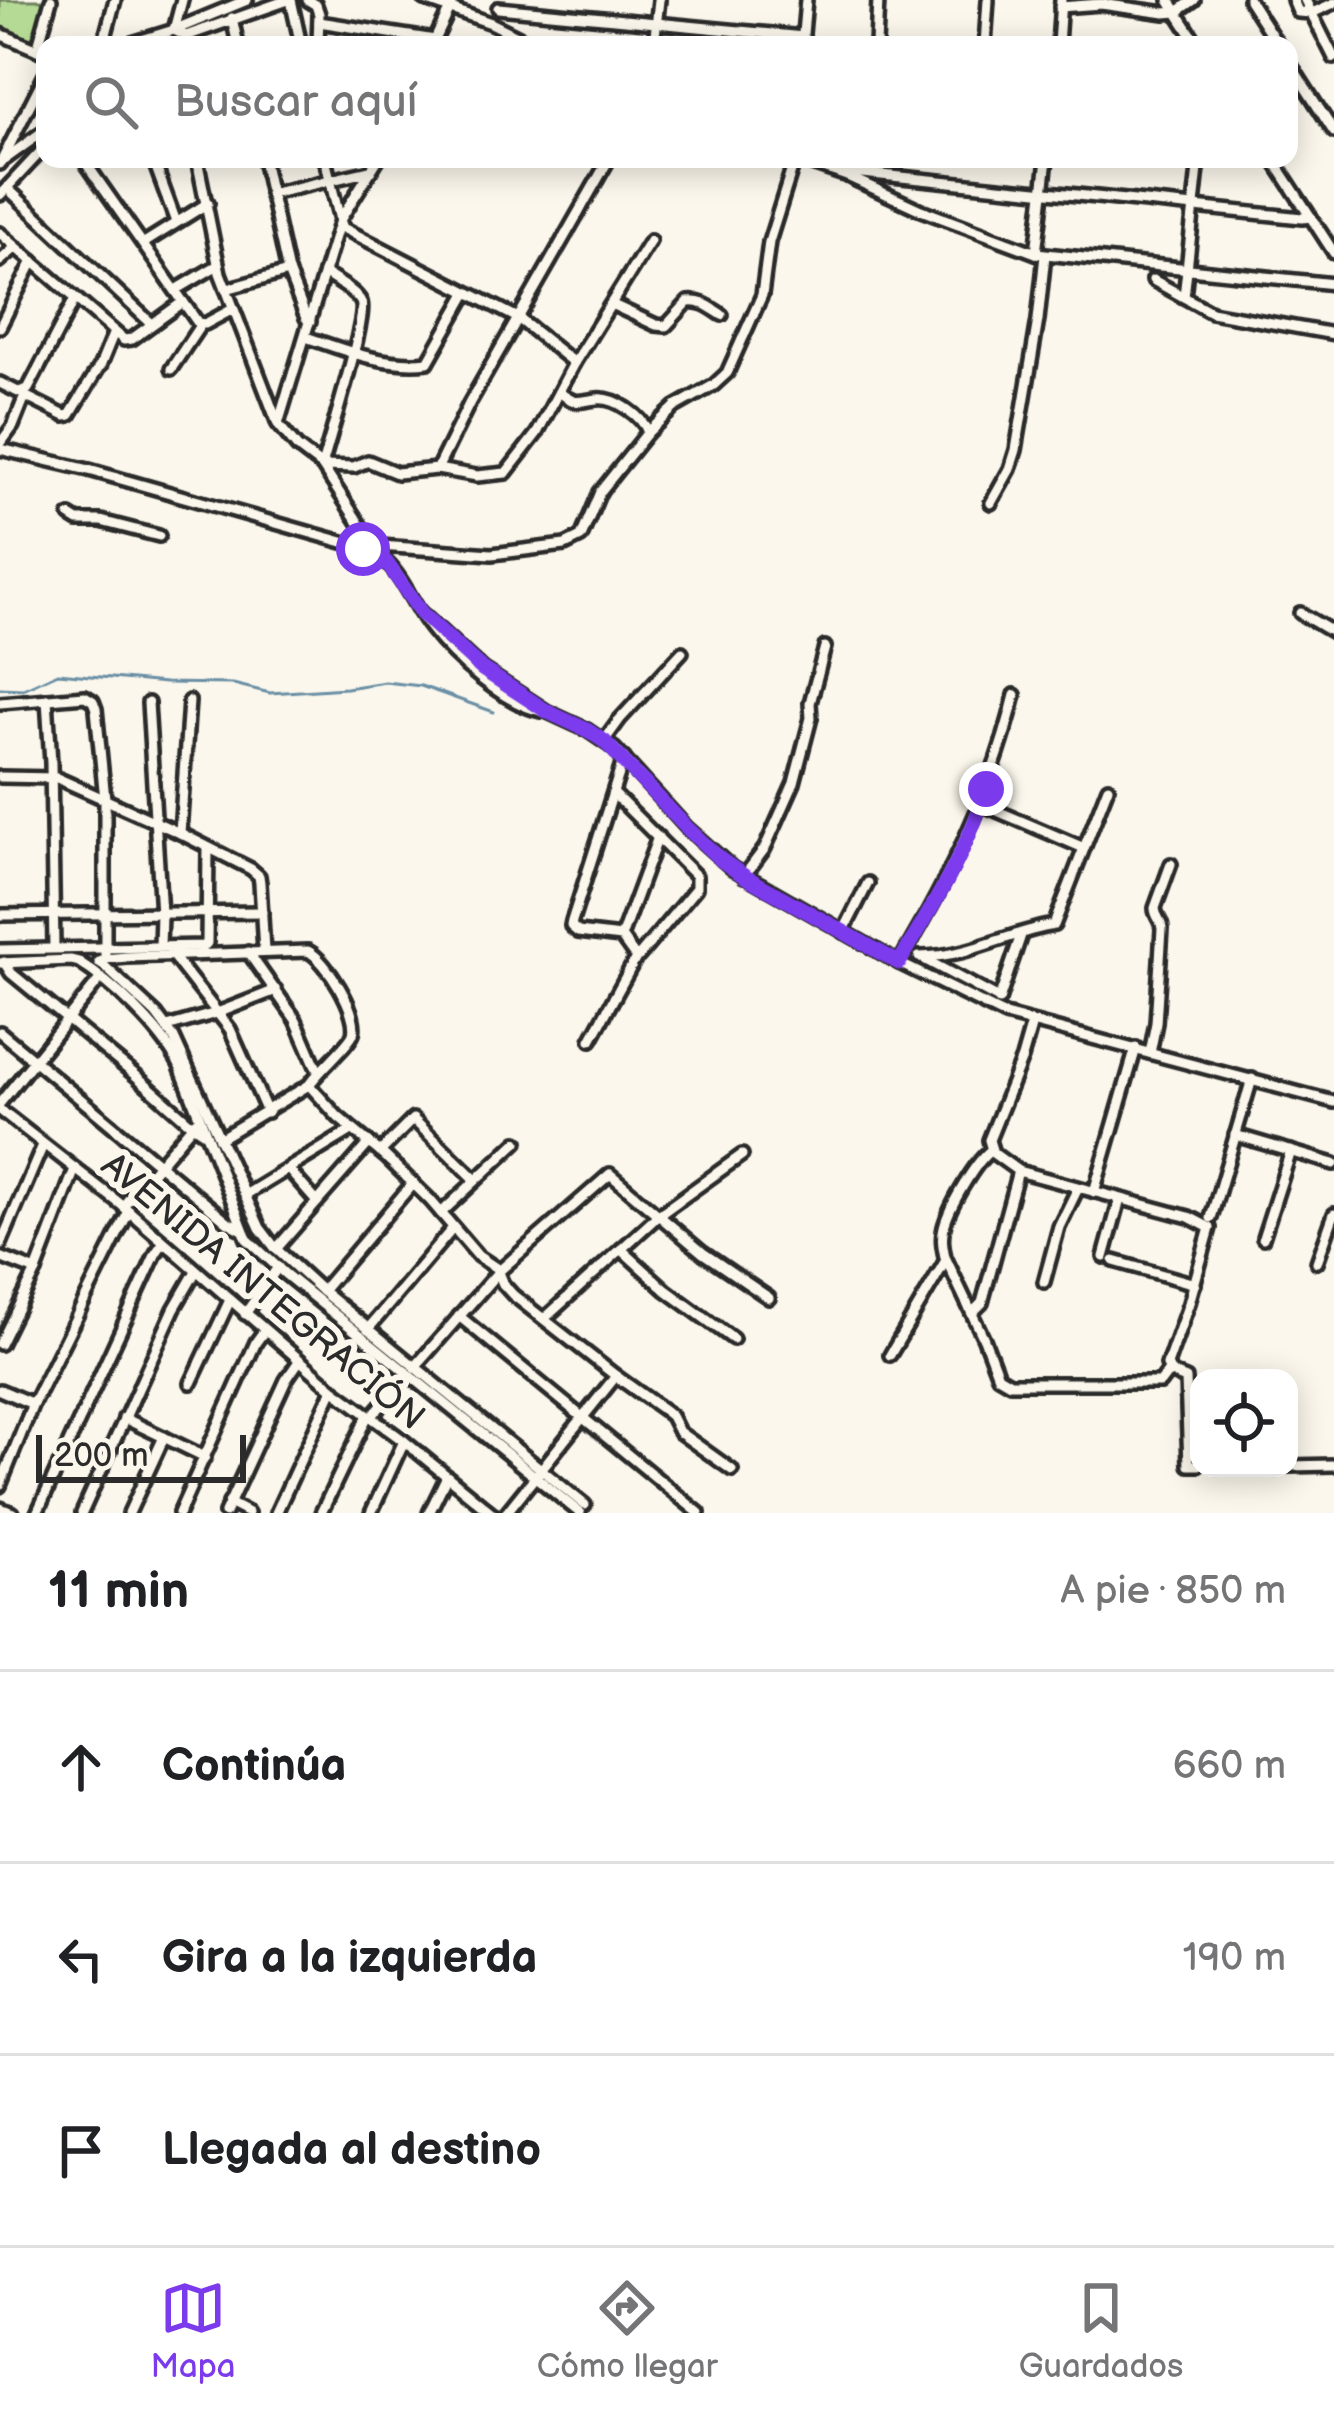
<!DOCTYPE html>
<html lang="es">
<meta charset="utf-8">
<style>
:root{--surface:#fff;--page:#f6f6f6;--text:#202124;--muted:#757577;--line:#e0e0e0;--accent:#7c3aed}
body{margin:0;font-family:"Balsamiq Sans",sans-serif;background:var(--page);color:var(--text)}
.controls{position:absolute;right:36px;bottom:36px;display:grid;overflow:hidden;border-radius:24px;box-shadow:0 6px 30px #0003}
.controls button{width:108px;height:108px;display:grid;place-items:center;padding:0;border:0;border-bottom:3px solid var(--line);background:var(--surface);color:var(--text);font:60px sans-serif}
.scale{position:absolute;left:36px;bottom:30px;width:210px;box-sizing:border-box;padding-left:12px;border:6px solid #2b2b2b;border-top:0;font-size:33px;line-height:42px;white-space:nowrap;color:#2b2b2b;-webkit-text-stroke:9px #fbf7ec;paint-order:stroke}
.stop{position:absolute;width:36px;height:36px;margin:-27px;border:9px solid #7c3aed;border-radius:50%;background:#fff}
.stop.end{background:#7c3aed;border-color:#fff;box-shadow:0 3px 12px #0008}
.list{margin:0;padding:0;list-style:none}
h2{display:flex;justify-content:space-between;align-items:center;height:156px;margin:0;padding:0 48px;font-size:51px}
h2 small{font-size:39px;font-weight:400;color:var(--muted)}
.list li{display:grid;grid-template-columns:78px 1fr auto;gap:36px;align-items:center;box-sizing:border-box;height:192px;padding:0 48px;border-top:3px solid var(--line)}
.list b{display:block;font-size:45px;white-space:nowrap}
.list em{font-size:39px;font-style:normal;color:var(--muted)}
.icon{flex:none;width:66px;height:66px;fill:none;stroke:currentColor;stroke-width:2;stroke-linecap:round;stroke-linejoin:round}
.map{position:relative;flex:none;width:1334px;height:1513px;overflow:hidden}
.search{position:absolute;background:var(--surface);box-shadow:0 6px 30px #0003;left:36px;right:36px;top:36px;height:132px;display:flex;align-items:center;gap:30px;box-sizing:border-box;padding:0 42px;border-radius:24px;color:var(--muted);font-size:45px}
.sheet{height:732px;background:var(--surface)}
nav{display:flex;justify-content:space-around;align-items:center;box-sizing:border-box;height:168px;border-top:3px solid var(--line);background:var(--surface);font-size:33px;color:var(--muted)}
nav a{display:grid;justify-items:center;gap:6px}
nav .on{color:var(--accent)}
.map>svg:first-child{display:block}
</style>
<div class="map">
<svg width="1334" height="1513" viewBox="0 0 1334 1513">
<rect width="100%" height="100%" fill="#fbf7ec"/>
<filter id="ink" filterUnits="userSpaceOnUse"><feTurbulence type="fractalNoise" baseFrequency=".00833" numOctaves="2"/><feDisplacementMap in="SourceGraphic" scale="24" xChannelSelector="R" yChannelSelector="G"/><feConvolveMatrix kernelMatrix="1 2 1 2 8 2 1 2 1" color-interpolation-filters="sRGB"/></filter>
<g filter="url(#ink)">
<polygon fill="#b4da95" stroke="#708260" stroke-width="3" points="0,0 47,0 35,44 0,29"/>
<g fill="none" stroke-linecap="round" stroke-linejoin="round">
<g stroke="#6b8fa5" stroke-width="3">
<polyline points="0,688 23,689 58,673 165,683 233,684 270,693 346,688 385,682 421,686 494,712"/>
<polyline points="0,958 49,955 92,957"/>
<polyline points="133,999 170,1041"/>
<path d="M219,1156c20,32 30,67 53,98"/>
<polyline points="292,1271 311,1287"/>
</g>
<g stroke="#2b2b2b" stroke-width="18">
<g id="minor">
<polyline points="182,0 174,30 186,36 288,0"/>
<polyline points="291,0 301,45"/>
<polyline points="308,0 316,5 319,14 318,45"/>
<polyline points="425,0 491,23 535,45"/>
<polyline points="1169,0 1198,45"/>
<polyline points="1249,0 1278,45"/>
<polyline points="1293,0 1298,12 1312,13 1334,3"/>
<polyline points="1305,0 1334,58"/>
<polyline points="1060,7 1101,4 1165,13 1177,12 1194,0"/>
<polyline points="498,8 803,37"/>
<polyline points="232,18 238,45"/>
<polyline points="319,22 435,40"/>
<polyline points="0,34 45,53"/>
<polyline points="433,44 454,0"/>
<polyline points="103,45 115,0"/>
<polyline points="125,45 174,30 247,0"/>
<polyline points="156,45 166,43 172,45"/>
<polyline points="654,45 659,0"/>
<polyline points="802,45 806,0"/>
<polyline points="876,45 878,0"/>
<polyline points="985,45 988,0"/>
<polyline points="1058,45 1061,0"/>
<polyline points="37,50 51,0"/>
<polyline points="1289,62 1334,132"/>
<polyline points="83,159 198,323 205,324 233,309"/>
<polyline points="153,159 176,222"/>
<polyline points="197,159 220,273 278,424"/>
<polyline points="263,159 288,272 306,318 310,322"/>
<polyline points="325,159 340,220 278,424 297,447 322,466 375,548"/>
<polyline points="378,159 340,220 343,228 518,318 574,363"/>
<polyline points="797,159 847,176 921,210 1036,253 1334,284"/>
<polyline points="1273,159 1334,253"/>
<polyline points="1,162 45,130"/>
<polyline points="0,164 45,75"/>
<polyline points="847,176 850,173 862,173 1302,218 1311,217"/>
<polyline points="7,188 152,324"/>
<polyline points="270,194 370,171"/>
<polyline points="0,195 45,147"/>
<polyline points="0,233 124,340 132,339 183,302"/>
<polyline points="144,243 208,203"/>
<polyline points="1036,253 1047,159"/>
<polyline points="0,261 16,247"/>
<path d="M324,273c10,7 32,18 37,29 7,14 -33,141 -39,164l32,1 14,-6 29,12 40,-4 40,7 29,-3 31,-40 37,-70 76,-122"/>
<polyline points="1153,280 1211,312 1334,334"/>
<polyline points="226,289 288,272"/>
<polyline points="176,290 218,265"/>
<polyline points="1184,297 1199,159"/>
<path d="M611,304l45,21 10,1 22,-24c14,-2 23,6 34,13"/>
<polyline points="0,327 33,261"/>
<path d="M306,337c40,14 80,30 122,25l39,-69"/>
<polyline points="171,369 201,324"/>
<polyline points="0,383 18,392 28,389 75,299"/>
<path d="M559,392c18,14 18,9 38,7 19,-2 45,17 51,33"/>
<polyline points="25,396 65,416 70,415 101,364 114,332"/>
<polyline points="0,444 13,426 25,396"/>
<path d="M0,449l89,21 261,74c8,3 18,5 26,10 25,15 37,53 55,75 22,29 75,76 111,82"/>
<polyline points="437,469 470,402 609,159"/>
<polyline points="991,503 1010,469 1016,450 1038,320 1045,255"/>
<polyline points="70,516 78,521 101,521 159,536"/>
<polyline points="377,554 375,548 380,546 492,554 565,545 581,537 600,492 648,432 675,407 714,385 727,373 762,295 769,242 795,159"/>
<polyline points="421,613 482,669 548,712 587,730 615,749 687,828 732,868 899,963 1005,1015 1334,1102"/>
<polyline points="1300,613 1334,633"/>
<polyline points="47,699 51,763 54,948"/>
<polyline points="0,703 85,696 93,701 96,709 105,799 105,959"/>
<polyline points="148,703 161,914 160,947"/>
<polyline points="604,741 620,719 682,652"/>
<polyline points="0,777 57,778 180,833 251,869 259,876 260,883 264,951"/>
<polyline points="613,793 696,876 696,888 639,956 634,955 621,937 578,932 571,926 572,921 624,758"/>
<polyline points="981,804 1084,848"/>
<polyline points="180,833 189,701"/>
<polyline points="744,876 765,848 794,783 811,718 810,703 825,647"/>
<polyline points="0,915 262,912"/>
<polyline points="843,932 868,883"/>
<polyline points="621,937 658,837"/>
<polyline points="0,950 204,946 207,943 208,848"/>
<polyline points="248,952 296,1020 318,1071"/>
<polyline points="172,955 230,1029 267,1112"/>
<path d="M919,957c52,0 87,-24 135,-32l54,-138"/>
<polyline points="924,959 999,999"/>
<polyline points="4,962 11,973 134,1074 192,1125 206,1134"/>
<path d="M99,962l6,-3 22,-2 181,-6c18,9 51,61 45,83 -4,11 -35,37 -44,51l-90,54"/>
<polyline points="100,962 156,1014 174,1038 260,1228 276,1249 322,1291 585,1505"/>
<path d="M0,963l71,-3 8,2c35,23 80,65 100,102l68,175 38,35 295,239"/>
<path d="M899,963c50,-84 93,-172 116,-268"/>
<polyline points="999,1000 1021,935"/>
<polyline points="1032,1023 1022,1058 989,1140 993,1153 1018,1171 1189,1217 1210,1228 1189,1303 1167,1365 1171,1373 1186,1379 1189,1465 1199,1465"/>
<polyline points="167,1027 220,1012 276,990"/>
<polyline points="0,1032 228,1222 243,1230"/>
<polyline points="591,1040 637,956"/>
<path d="M1150,1053l6,-30 6,-94c0,-9 -7,-12 -7,-21l16,-44"/>
<polyline points="309,1085 338,1117 386,1157 430,1200 478,1256 496,1268 503,1284 513,1295 616,1376 665,1411 671,1416 679,1432 732,1470"/>
<polyline points="0,1103 100,979"/>
<polyline points="0,1110 123,1206 333,1389 404,1441 492,1513"/>
<polyline points="1235,1135 1334,1164"/>
<path d="M991,1150c-16,12 -42,57 -47,77 -3,11 -1,20 1,30l39,82 14,37 12,7h150l9,-12"/>
<polyline points="380,1152 413,1119 476,1180"/>
<polyline points="288,1169 317,1202"/>
<polyline points="1094,1192 1136,1048"/>
<polyline points="245,1195 352,1130"/>
<polyline points="123,1206 196,1121"/>
<polyline points="441,1213 517,1142"/>
<polyline points="1211,1218 1252,1079"/>
<polyline points="1263,1238 1291,1151"/>
<polyline points="0,1246 43,1145"/>
<polyline points="276,1249 369,1143"/>
<polyline points="621,1249 666,1290 733,1339"/>
<polyline points="0,1257 36,1271"/>
<polyline points="1104,1257 1120,1199"/>
<polyline points="1114,1261 1195,1284"/>
<polyline points="1317,1262 1334,1214"/>
<polyline points="1044,1282 1059,1227 1078,1188"/>
<polyline points="322,1291 413,1183"/>
<polyline points="972,1313 982,1303 1018,1171"/>
<polyline points="245,1314 278,1267"/>
<polyline points="459,1316 699,1513"/>
<polyline points="544,1319 660,1214 742,1155"/>
<polyline points="368,1329 453,1228"/>
<polyline points="0,1344 36,1271 75,1169"/>
<polyline points="890,1355 946,1260"/>
<polyline points="415,1367 498,1272 610,1174 703,1253 769,1298"/>
<polyline points="191,1383 230,1300"/>
<polyline points="0,1390 33,1404"/>
<polyline points="371,1417 409,1374"/>
<polyline points="124,1418 205,1457"/>
<polyline points="1289,1466 1334,1465"/>
<polyline points="0,1486 33,1404 129,1211"/>
<polyline points="229,1503 248,1513"/>
<polyline points="0,1508 13,1513"/>
<polyline points="37,1513 156,1253 163,1243"/>
<polyline points="82,1513 174,1309 196,1271"/>
<polyline points="129,1513 164,1437"/>
<polyline points="179,1513 256,1342 264,1331"/>
<polyline points="225,1513 286,1380 299,1361"/>
<polyline points="276,1513 333,1389"/>
<polyline points="321,1513 368,1415"/>
<polyline points="371,1513 404,1441"/>
<polyline points="429,1513 447,1476"/>
<polyline points="506,1513 616,1376"/>
</g>
</g>
<use href="#minor" stroke="#fbf7ec" stroke-width="9"/>
</g>
</g>
<g fill="none" stroke-linecap="round" stroke-linejoin="round" filter="url(#ink)">
<path stroke="#7c3aed" stroke-width="15" d="M363,549l14,5 9,8 36,52 60,55 66,43 39,18 17,11 83,87 34,32 23,16 155,87c32,-53 70,-115 87,-174"/>
</g>
<g text-anchor="middle" stroke-width="12" stroke-linejoin="round" paint-order="stroke">
<g font-size="36" fill="#2b2b2b" stroke="#fbf7ec">
<text transform="translate(264 1290) rotate(40)" y="13">AVENIDA INTEGRACIÓN</text>
</g>
</g>
</svg>
<div class="controls">
<button><svg class="icon" aria-label="locate" viewBox="0 0 24 24"><circle cx="12" cy="12" r="6"/><path d="M12 2v4M12 18v4M2 12h4M18 12h4"/></svg></button>
</div>
<div class="scale">200 m</div>
<div class="stop" style="left:363px;top:549px"></div>
<div class="stop end" style="left:986px;top:789px"></div>
<div class="search"><svg class="icon" aria-label="search" viewBox="0 0 24 24"><circle cx="10" cy="10" r="6"/><path d="M15 15l6 6"/></svg>Buscar aquí</div>
</div>
<section class="sheet">
<h2>11 min<small>A pie · 850 m</small></h2>
<ul class="list">
<li><svg class="icon" aria-label="ahead" viewBox="0 0 24 24"><path d="M12 20V5M6 11l6-6 6 6"/></svg><div><b>Continúa</b></div><em>660 m</em></li>
<li><svg class="icon" aria-label="left" viewBox="0 0 24 24"><path d="M17 20v-9H6M10 6l-5 5 5 5"/></svg><div><b>Gira a la izquierda</b></div><em>190 m</em></li>
<li><svg class="icon" aria-label="arrive" viewBox="0 0 24 24"><path d="M6 21V4h12l-3 4 3 4H6"/></svg><div><b>Llegada al destino</b></div></li>
</ul>
</section>
<nav>
<a class="on"><svg class="icon" aria-label="map" viewBox="0 0 24 24"><path d="M3 6l6-2 6 2 6-2v14l-6 2-6-2-6 2zM9 4v14M15 6v14"/></svg>Mapa</a>
<a><svg class="icon" aria-label="directions" viewBox="0 0 24 24"><path d="M12 3l9 9-9 9-9-9zM9 14v-3h6M13 9l2 2-2 2"/></svg>Cómo llegar</a>
<a><svg class="icon" aria-label="saved" viewBox="0 0 24 24"><path d="M7 4h10v16l-5-4-5 4z"/></svg>Guardados</a>
</nav>
